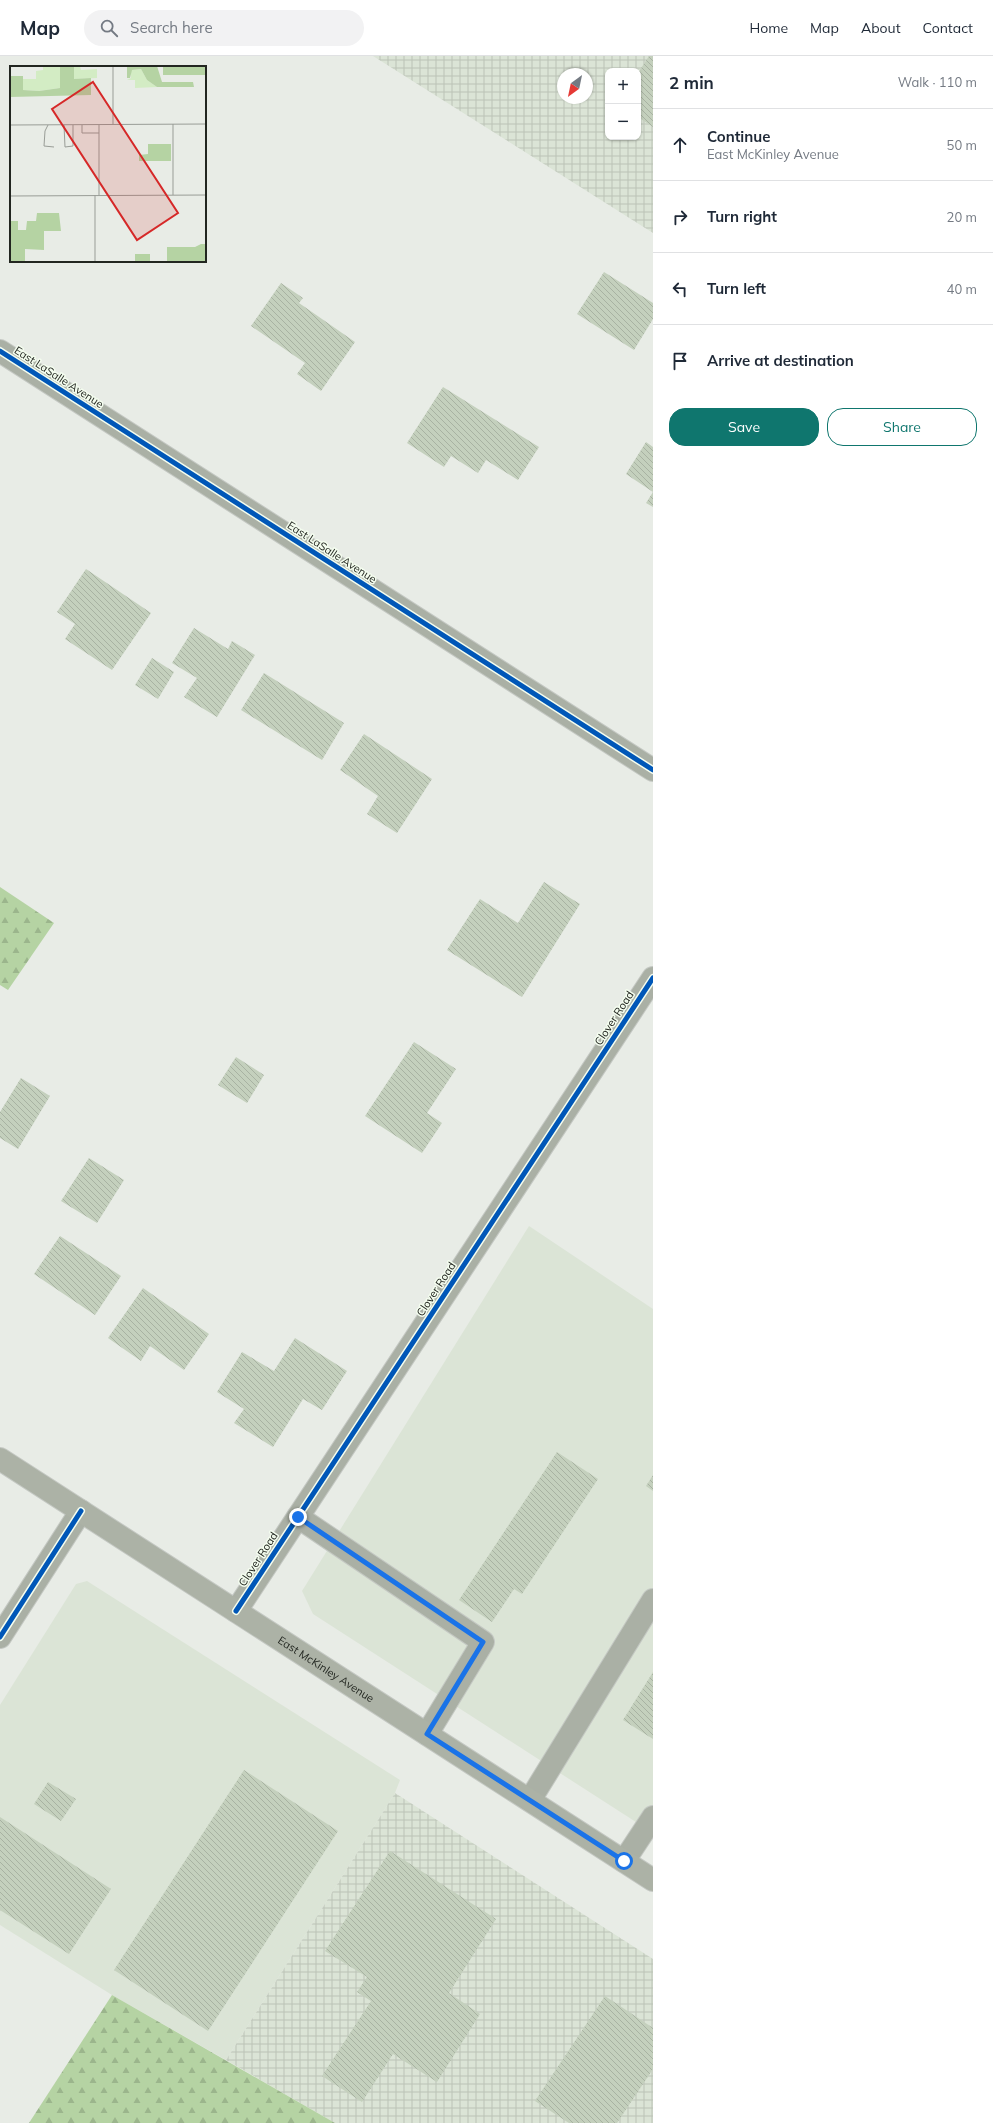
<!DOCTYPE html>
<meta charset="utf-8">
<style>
:root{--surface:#fff;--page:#f2f2f3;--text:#1f2937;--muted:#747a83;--line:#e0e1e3;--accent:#0f766e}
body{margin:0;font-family:Mulish,sans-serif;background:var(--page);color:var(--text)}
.controls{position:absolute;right:12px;top:12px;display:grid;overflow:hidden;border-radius:8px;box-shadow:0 1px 3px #0004}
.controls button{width:36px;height:36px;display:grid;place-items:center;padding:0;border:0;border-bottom:1px solid var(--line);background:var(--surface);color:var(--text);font:20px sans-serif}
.compass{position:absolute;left:557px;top:12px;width:36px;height:36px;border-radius:50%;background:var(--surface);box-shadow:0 1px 3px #0004;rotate:213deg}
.stop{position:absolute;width:12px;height:12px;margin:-9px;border:3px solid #1a73e8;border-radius:50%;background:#fff}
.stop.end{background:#1a73e8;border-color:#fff;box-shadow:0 1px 4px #0008}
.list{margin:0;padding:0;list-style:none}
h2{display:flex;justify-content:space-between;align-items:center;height:52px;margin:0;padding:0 16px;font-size:17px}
h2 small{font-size:13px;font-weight:400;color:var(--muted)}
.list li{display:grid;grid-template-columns:26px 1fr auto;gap:12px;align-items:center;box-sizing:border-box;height:72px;padding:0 16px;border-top:1px solid var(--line)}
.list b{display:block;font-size:15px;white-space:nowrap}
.list p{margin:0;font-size:13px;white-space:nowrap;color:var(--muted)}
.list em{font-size:13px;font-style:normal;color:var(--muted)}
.actions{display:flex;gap:8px;padding:12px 16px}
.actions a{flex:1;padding:9px 0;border:1px solid var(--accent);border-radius:16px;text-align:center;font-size:14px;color:var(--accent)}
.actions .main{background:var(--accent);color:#fff}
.icon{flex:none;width:22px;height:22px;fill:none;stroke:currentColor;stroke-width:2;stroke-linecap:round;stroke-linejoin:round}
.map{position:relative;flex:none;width:653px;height:2067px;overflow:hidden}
header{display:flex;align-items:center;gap:24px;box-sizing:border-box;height:56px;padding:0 20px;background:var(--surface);border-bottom:1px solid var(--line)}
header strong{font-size:19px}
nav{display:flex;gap:22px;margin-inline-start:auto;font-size:14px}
.search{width:280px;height:36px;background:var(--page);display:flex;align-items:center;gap:10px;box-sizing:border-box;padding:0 14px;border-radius:22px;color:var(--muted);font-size:15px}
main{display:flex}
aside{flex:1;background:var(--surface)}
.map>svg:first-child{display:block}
</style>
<header>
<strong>Map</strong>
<div class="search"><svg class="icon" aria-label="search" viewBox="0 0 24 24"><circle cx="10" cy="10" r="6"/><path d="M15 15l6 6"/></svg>Search here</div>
<nav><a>Home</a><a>Map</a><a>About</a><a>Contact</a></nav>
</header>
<main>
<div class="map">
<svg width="653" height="2067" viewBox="0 0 653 2067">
<defs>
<pattern id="industrial-grid" width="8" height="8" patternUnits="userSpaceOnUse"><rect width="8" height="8" fill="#dbe4d6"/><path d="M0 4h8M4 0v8" fill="none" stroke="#bcc3b7"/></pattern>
<pattern id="forest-firs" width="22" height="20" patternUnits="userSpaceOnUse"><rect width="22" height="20" fill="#b5d3a3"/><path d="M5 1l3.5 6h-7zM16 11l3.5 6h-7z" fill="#9bb58c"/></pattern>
<pattern id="building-back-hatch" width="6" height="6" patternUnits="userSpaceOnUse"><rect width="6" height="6" fill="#c4d0bd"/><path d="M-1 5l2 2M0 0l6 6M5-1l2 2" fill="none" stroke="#a8b2a2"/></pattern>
</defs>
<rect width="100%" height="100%" fill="#e8ece6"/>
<g fill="#dbe4d6">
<polygon points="529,1170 653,1253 653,1777 313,1558 302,1535"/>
<polygon points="87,1525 400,1724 395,1737 226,2004 112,1939 0,1869 0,1649 76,1528"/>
</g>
<g fill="url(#industrial-grid)" fill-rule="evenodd">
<path d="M373,0h280v177zM608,15h30v66h-30zM563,18h24v24h-24z"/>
<polygon points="395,1737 653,1903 653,2067 335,2067 226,2004"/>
</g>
<g fill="url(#forest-firs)">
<polygon points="0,831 54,867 8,934 0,929"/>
<polygon points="112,1939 335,2067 29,2067"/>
</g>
<g fill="url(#building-back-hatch)">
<polygon points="649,0 653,0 653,71 638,61 638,17"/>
<polygon points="604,216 653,247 653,263 634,294 577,258"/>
<polygon points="281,227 303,242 299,247 355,286 321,335 297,318 305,307 251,270"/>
<polygon points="443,331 539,391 518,424 486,404 478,417 451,400 444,411 407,387"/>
<polygon points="646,386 653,391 653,451 646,447 653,436 626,418"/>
<polygon points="86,513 151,557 112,614 65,583 75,568 57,556"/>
<polygon points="194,572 228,593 232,585 255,599 217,661 184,641 197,622 172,607"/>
<polygon points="152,602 174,616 158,643 135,629"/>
<polygon points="264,617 344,667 322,704 241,654"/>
<polygon points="364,678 432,723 397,777 367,758 378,740 340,714"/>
<polygon points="544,826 580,848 522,941 447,894 480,843 518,867"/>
<polygon points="414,986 456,1013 427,1057 442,1067 422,1097 365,1060"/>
<polygon points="236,1001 264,1019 247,1047 218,1029"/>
<polygon points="21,1022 50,1040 18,1093 0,1082 0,1056"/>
<polygon points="89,1102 124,1124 97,1167 61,1145"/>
<polygon points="60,1180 121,1220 95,1259 34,1218"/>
<polygon points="143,1232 209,1278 184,1314 150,1290 141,1305 108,1282"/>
<polygon points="295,1282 347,1315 322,1354 303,1343 273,1391 234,1367 244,1353 217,1336 242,1296 274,1315"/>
<polygon points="557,1396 598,1423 522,1538 514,1533 492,1566 459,1544"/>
<polygon points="653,1419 653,1435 646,1430"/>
<polygon points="653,1616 653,1683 623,1664"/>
<polygon points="244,1714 338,1775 208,1975 114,1914"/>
<polygon points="48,1726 76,1743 61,1765 34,1748"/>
<polygon points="0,1761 111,1833 69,1898 0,1854"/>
<polygon points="390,1795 496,1863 449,1937 480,1958 437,2026 393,1998 362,2046 322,2020 371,1945 357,1936 367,1921 325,1895"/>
<polygon points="605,1940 653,1972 653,2013 617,2067 569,2067 535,2045"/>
</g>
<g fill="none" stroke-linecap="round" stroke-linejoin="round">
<g stroke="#c4c8c3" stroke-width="24">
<g id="minor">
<polyline points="0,295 653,714"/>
<polyline points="298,1461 483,1586 427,1678"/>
<polyline points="236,1555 653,922"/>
<polyline points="0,1581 81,1455"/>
<polyline points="530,1744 653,1544"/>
<polyline points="624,1805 653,1761"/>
</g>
</g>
<g stroke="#c4c8c3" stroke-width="24">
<g id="major">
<path id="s1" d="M0,1403l653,421"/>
</g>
</g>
<use href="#minor" stroke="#aab0a5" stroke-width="22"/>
<use href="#major" stroke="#acb2a6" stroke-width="22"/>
<g stroke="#f4fdef" stroke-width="8">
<g id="cycleway">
<polyline points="0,295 653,714"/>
<polyline points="236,1555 653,922"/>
<polyline points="0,1581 81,1455"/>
</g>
</g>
<use href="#cycleway" stroke="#0057b8" stroke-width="5"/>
</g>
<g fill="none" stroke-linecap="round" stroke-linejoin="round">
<polyline stroke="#1a73e8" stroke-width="5" points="298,1461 483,1586 427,1678 624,1805"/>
</g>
<g text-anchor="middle" stroke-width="3" stroke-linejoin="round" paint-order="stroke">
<g font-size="11" fill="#222620" stroke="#f4fdef">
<text transform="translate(59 321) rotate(33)" y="4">East LaSalle Avenue</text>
<text transform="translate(332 496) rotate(33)" y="4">East LaSalle Avenue</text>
<text transform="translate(614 962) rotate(-57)" y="4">Clover Road</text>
<text transform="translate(436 1233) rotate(-57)" y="4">Clover Road</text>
<text transform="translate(258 1503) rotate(-57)" y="4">Clover Road</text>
<text dy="4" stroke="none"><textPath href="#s1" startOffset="388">East McKinley Avenue</textPath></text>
</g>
</g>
<g transform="translate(10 10)">
<rect width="196" height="196" fill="#e8ece6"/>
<path d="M33,0h17v22l-21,3 -16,-1v-11h13v-8l7,-1zM64,0h6l1,4 16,-1v9l-23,1zM131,3l6,11 10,7 -22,1v-8h-8l4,-2v-8z" fill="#d3ecc4"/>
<path d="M50,0h14v13l17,-1v17l-81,2v-21h13v14l16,1 21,-3zM117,0h30l5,16h31l1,5h-37l-10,-7 -6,-11 -9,1 -2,8h-3zM153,0h43v9h-43zM138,78h23v17h-32v-6l9,-1zM27,147h22l2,18h-17v19l-19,-1v13h-15v-41h8v9h8l1,-9h9zM191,178h5v18h-39v-15h28zM125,188h15v8h-15z" fill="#b5d3a3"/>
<path fill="none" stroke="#999d97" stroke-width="1" d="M103,0v59M0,59l196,-1M38,59l-3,6 -1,15 10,1M54,59l1,22 8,-1v-21M72,59v8h17M89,129v-70M163,129v-71M0,130l196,-1M85,196v-67"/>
<path fill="#d62828" fill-opacity="0.15" stroke="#d62828" stroke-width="2" d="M83,16l85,131 -41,27 -85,-131z"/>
<rect width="196" height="196" fill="none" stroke="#222620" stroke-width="2"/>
</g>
</svg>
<div class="controls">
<button>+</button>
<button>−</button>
</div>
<svg class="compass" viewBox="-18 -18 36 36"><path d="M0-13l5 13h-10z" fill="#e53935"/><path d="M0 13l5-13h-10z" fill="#747a83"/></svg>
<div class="stop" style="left:624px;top:1805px"></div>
<div class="stop end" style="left:298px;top:1461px"></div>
</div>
<aside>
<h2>2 min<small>Walk · 110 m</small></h2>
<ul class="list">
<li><svg class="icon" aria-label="ahead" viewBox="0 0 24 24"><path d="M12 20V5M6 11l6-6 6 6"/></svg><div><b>Continue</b><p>East McKinley Avenue</p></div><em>50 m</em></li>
<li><svg class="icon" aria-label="right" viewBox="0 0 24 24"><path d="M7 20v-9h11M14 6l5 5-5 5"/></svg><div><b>Turn right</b></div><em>20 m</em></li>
<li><svg class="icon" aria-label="left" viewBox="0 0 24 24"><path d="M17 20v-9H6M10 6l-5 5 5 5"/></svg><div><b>Turn left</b></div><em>40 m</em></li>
<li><svg class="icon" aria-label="arrive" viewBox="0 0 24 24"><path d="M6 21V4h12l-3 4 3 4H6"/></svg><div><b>Arrive at destination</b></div></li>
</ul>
<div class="actions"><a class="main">Save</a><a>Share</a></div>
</aside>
</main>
